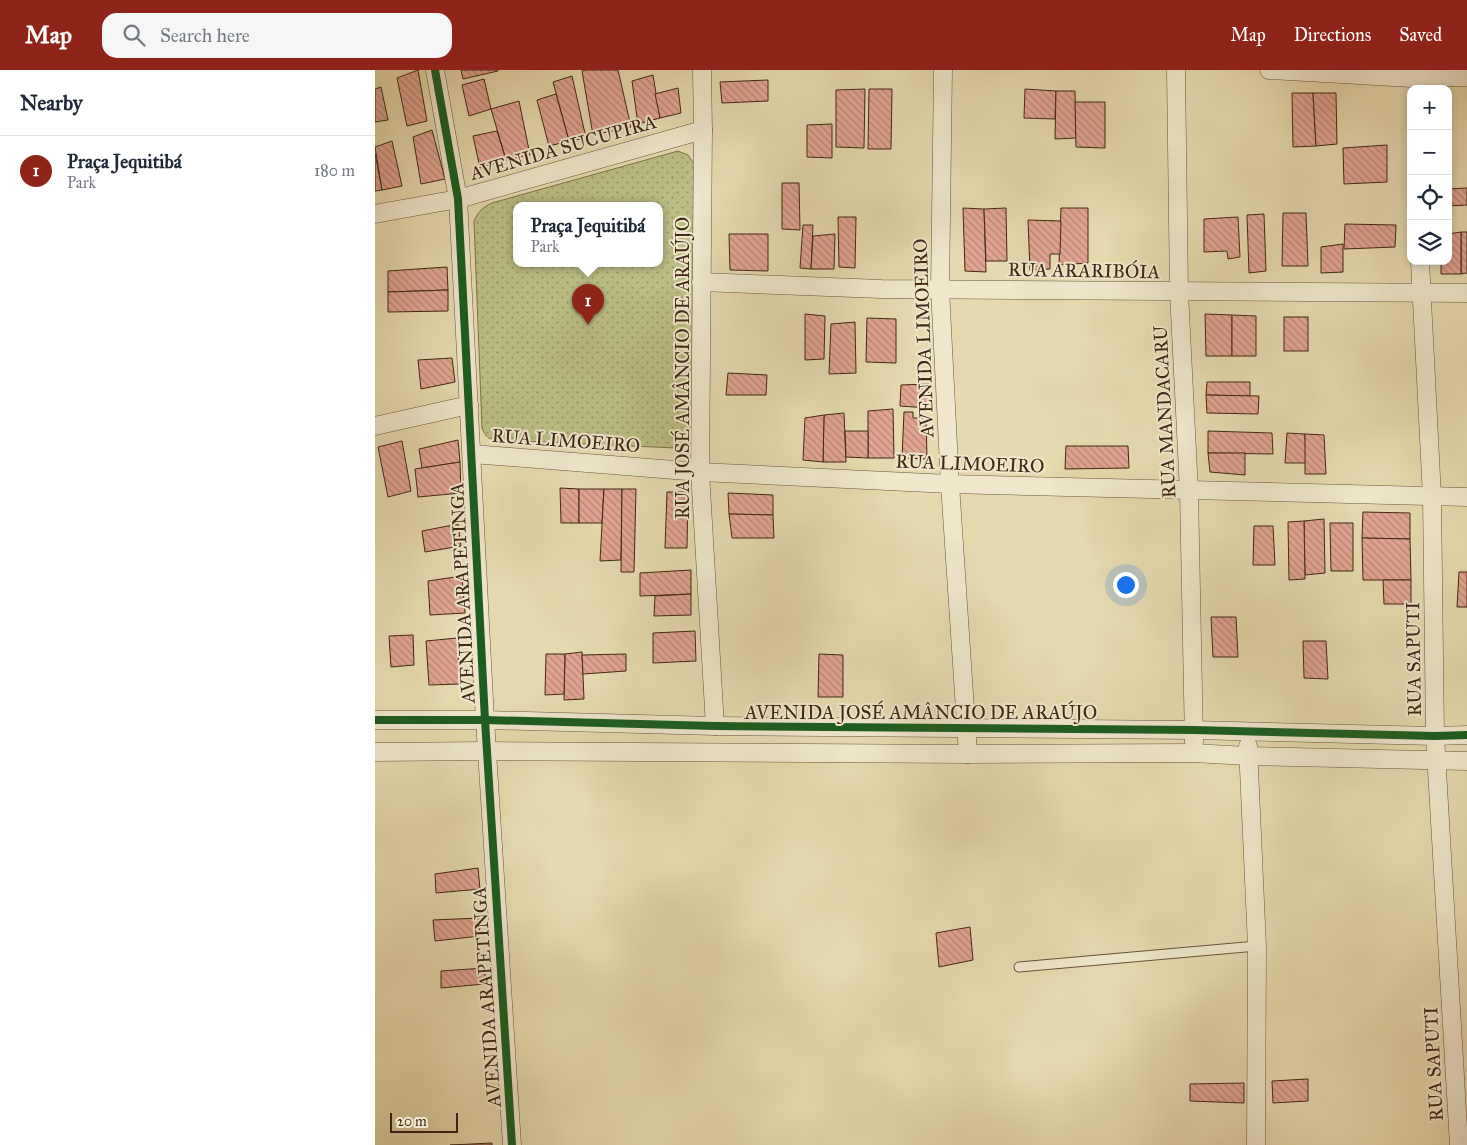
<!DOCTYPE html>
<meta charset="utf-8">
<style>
:root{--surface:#fff;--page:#f6f6f7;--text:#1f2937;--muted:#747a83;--line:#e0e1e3;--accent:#8f2418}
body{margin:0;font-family:"IM FELL Great Primer",serif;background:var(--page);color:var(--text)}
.controls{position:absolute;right:15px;top:15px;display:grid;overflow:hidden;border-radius:10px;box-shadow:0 2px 8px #0003}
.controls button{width:45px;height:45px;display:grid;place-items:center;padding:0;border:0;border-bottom:1px solid var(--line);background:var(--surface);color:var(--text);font:25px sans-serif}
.scale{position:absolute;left:15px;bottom:12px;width:68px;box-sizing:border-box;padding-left:5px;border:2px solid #3f2714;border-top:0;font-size:14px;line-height:18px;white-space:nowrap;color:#3f2714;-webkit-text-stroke:4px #efe6cb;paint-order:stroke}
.you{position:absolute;left:750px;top:514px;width:18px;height:18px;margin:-12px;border:4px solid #fff;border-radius:50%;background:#1a73e8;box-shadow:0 0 0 8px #1a73e833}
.badge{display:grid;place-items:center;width:32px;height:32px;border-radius:50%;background:var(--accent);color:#fff;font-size:16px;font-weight:700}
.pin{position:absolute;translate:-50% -41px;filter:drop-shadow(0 1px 2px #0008)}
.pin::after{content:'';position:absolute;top:26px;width:18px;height:15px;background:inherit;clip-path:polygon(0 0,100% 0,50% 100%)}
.popup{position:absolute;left:138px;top:132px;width:150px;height:65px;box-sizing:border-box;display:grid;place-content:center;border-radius:10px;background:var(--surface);filter:drop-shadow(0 1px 4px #0005);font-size:16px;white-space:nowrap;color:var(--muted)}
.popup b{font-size:19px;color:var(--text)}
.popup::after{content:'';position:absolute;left:50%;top:100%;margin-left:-10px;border:10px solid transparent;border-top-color:var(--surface)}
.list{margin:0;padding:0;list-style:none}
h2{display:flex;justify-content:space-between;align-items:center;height:65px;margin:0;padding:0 20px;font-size:21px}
h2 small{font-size:16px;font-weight:400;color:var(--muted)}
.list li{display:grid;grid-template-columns:32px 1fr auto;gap:15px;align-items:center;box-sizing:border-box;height:70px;padding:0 20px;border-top:1px solid var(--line)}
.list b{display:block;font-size:19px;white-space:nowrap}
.list p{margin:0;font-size:16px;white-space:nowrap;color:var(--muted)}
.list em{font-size:16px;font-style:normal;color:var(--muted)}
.icon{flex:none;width:28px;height:28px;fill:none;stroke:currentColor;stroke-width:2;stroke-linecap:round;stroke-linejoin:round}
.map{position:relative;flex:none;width:1092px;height:1075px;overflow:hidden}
header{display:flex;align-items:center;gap:30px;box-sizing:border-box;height:70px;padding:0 25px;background:var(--accent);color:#fff}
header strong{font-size:24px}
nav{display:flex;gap:28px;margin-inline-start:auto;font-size:18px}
.search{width:350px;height:45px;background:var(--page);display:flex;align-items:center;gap:12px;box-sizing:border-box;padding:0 18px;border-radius:15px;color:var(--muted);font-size:19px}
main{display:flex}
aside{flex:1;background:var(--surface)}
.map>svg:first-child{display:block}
</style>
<header>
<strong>Map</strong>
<div class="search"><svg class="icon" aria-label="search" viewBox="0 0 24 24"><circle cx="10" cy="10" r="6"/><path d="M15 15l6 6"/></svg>Search here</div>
<nav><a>Map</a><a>Directions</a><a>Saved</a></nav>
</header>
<main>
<aside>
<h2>Nearby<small></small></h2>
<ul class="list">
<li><span class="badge">1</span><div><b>Praça Jequitibá</b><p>Park</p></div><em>180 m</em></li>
</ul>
</aside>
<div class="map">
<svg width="1092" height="1075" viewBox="0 0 1092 1075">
<defs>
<pattern id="park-dots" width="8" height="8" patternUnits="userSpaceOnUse" patternTransform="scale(1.25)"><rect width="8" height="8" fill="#bcbd86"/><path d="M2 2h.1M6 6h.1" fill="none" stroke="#9a9a6c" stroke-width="1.8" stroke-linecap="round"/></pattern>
<pattern id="building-back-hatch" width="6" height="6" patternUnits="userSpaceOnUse" patternTransform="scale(1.25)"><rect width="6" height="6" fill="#e1a591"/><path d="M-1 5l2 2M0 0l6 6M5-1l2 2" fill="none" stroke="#b88675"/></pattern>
</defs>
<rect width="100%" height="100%" fill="#e6d9af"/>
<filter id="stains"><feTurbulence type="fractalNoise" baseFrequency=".004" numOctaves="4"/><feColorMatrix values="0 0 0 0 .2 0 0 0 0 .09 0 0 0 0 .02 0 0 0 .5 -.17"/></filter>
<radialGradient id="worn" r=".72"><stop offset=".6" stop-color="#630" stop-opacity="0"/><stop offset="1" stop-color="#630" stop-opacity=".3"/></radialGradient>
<path fill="url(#park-dots)" stroke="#7e724d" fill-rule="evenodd" d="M303,81l10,4 6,9v276l-9,5 -9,3 -179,-8c-8,0 -12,-4 -15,-12l-8,-207c4,-9 9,-14 18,-18zM142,136h142v58h-142z"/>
<g fill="url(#building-back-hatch)" stroke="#3f2714">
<polygon points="43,0 52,51 32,56 22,8"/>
<polygon points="86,0 123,0 123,1 88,9"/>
<polygon points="211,0 243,0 256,57 218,65 207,1"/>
<polygon points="278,5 285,48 263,54 257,11"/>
<polygon points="197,6 211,68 194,71 178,12"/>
<polygon points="109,9 116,39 94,46 87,15"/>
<polygon points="393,10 393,31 347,33 345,12"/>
<polygon points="6,17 13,50 0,52 0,19"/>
<polygon points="303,18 306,43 285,48 280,24"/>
<polygon points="490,19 489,78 461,77 461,20"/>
<polygon points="494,19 517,19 516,79 493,79"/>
<polygon points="650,19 681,21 680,49 649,48"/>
<polygon points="681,21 700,21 701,68 680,69"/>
<polygon points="917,23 938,23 941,76 918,77"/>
<polygon points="938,23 961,23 962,74 941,76"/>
<polygon points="181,24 194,71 174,76 162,30"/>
<polygon points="144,31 155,85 131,90 116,39"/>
<polygon points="700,32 730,32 730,78 701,77"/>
<polygon points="457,54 457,88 432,87 432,55"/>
<polygon points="57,60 70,109 46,114 38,67"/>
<polygon points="122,61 131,90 105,98 98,66"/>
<polygon points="17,71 27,116 7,120 0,77"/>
<polygon points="1012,75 1012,112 969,114 968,78"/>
<polygon points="0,83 7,120 0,121"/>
<polygon points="407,113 424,113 425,160 407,159"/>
<polygon points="1092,118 1092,135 1073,136 1073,119"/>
<polygon points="588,138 609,139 611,202 590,201"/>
<polygon points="631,138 632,191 611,191 609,139"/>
<polygon points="686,138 713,138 713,193 684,195"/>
<polygon points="908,143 931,143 933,196 907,196"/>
<polygon points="889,144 891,201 874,203 872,145"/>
<polygon points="463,147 481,147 480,198 464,197"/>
<polygon points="863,147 865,187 853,189 852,181 829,182 829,149"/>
<polygon points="653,150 686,151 685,184 675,184 675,199 655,200"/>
<polygon points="970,154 1021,155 1020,177 969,179"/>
<polygon points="428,155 438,155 436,199 425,198"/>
<polygon points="1086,162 1092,162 1092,203 1086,204"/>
<polygon points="1086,162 1086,204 1066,204 1066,191 1073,191 1073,164"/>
<polygon points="354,164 393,164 393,201 355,200"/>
<polygon points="460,164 459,199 436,199 438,166"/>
<polygon points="968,174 968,202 946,203 946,177"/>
<polygon points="72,197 73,220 13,222 13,201"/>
<polygon points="73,220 73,241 13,242 13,222"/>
<polygon points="430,244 450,246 449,289 430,290"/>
<polygon points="830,244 857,245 857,286 831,286"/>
<polygon points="857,245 881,246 881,286 857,286"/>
<rect x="909" y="247" width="24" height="34"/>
<polygon points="492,248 521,249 521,293 491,292"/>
<polygon points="480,252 481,303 454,304 456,254"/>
<polygon points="77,288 80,312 46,319 43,290"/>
<polygon points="353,303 392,305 391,325 351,325"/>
<polygon points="832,312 875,312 875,326 831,325"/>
<polygon points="554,314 553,338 525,336 526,315"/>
<polygon points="831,325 884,326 883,344 832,343"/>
<polygon points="518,339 519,388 493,388 493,341"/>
<polygon points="529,342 538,342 538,348 551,348 552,389 527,388"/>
<polygon points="469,343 471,392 448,392 449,345"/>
<polygon points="449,345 448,392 428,390 430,348"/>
<polygon points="470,361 493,361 493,388 471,387"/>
<polygon points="833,361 897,363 898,384 833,383"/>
<polygon points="912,363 930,364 931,393 910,393"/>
<polygon points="930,364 949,365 951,404 930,404"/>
<polygon points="83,370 85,392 47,398 44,379"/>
<polygon points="27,371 36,421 13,427 3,377"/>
<polygon points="691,376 753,376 754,398 690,399"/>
<polygon points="833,383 870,383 870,405 835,402"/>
<polygon points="85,392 86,423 43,427 40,399"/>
<polygon points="185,418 204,419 204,453 186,453"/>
<polygon points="204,419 229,419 227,453 204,453"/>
<polygon points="229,419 247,419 246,490 225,491"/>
<polygon points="247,419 261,419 259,502 246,502"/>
<polygon points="292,422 313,422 312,478 290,478"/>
<polygon points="353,423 398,425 398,445 354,444"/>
<polygon points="988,442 1035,443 1035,469 987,468"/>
<polygon points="354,444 398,445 399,468 357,468"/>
<polygon points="949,449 950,503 930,505 929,451"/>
<polygon points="929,451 930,509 914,510 913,452"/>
<polygon points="955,453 978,453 978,501 956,501"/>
<polygon points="83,454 86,476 50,482 47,461"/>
<polygon points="879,456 898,456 900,495 878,495"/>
<polygon points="987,468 1035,469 1036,510 988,510"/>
<polygon points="316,500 316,524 265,526 265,503"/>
<polygon points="1084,502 1092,502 1092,537 1082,537"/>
<polygon points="87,506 90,543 55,545 53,511"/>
<polygon points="1008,510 1036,510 1036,534 1009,534"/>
<polygon points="316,524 316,545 279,546 280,526"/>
<polygon points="836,547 861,547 863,587 838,587"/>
<polygon points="320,561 321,591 278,593 278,563"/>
<polygon points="38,565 39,595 16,597 14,566"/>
<polygon points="82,568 85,614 54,615 51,571"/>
<polygon points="928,571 951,571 953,609 929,608"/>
<polygon points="207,582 209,629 189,630 190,584"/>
<polygon points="171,584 190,584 189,624 170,625"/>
<polygon points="251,584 251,601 208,604 207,585"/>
<polygon points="444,584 468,585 468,627 443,627"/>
<polygon points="103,798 105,819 61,823 60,804"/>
<polygon points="104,848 105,866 60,871 58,850"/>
<polygon points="595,857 598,890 564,897 561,863"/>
<polygon points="110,898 110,914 66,918 66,901"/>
<polygon points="933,1009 933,1031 898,1033 897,1011"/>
<polygon points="869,1013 869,1033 815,1031 815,1014"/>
<polygon points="117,1073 117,1075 75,1075"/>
</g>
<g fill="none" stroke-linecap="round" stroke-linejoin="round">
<g stroke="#69543b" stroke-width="11">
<polyline id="service" points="644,897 882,876"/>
</g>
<g stroke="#69543b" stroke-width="19">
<g id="minor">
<polyline points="60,0 83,129 110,650 137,1075"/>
<polyline points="327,0 328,60 325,402 340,656"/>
<polyline points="568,0 565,219 575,414 593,684"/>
<polyline points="801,0 804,222 814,421 819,672"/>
<polyline points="894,0 1037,8 1092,7"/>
<polyline points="0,144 83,129 328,60"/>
<polyline points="1045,191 1057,427 1060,666 1084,1075"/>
<polyline points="326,212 506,219 1092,223"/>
<polyline points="0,356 94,335"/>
<polyline points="97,384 325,402 575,414 1092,427"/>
<polyline points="0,650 110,650 340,656 819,660 1060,666 1092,665"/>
<polyline points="873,676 882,876 881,1075"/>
<polyline points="0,682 112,681 593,684 819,683 872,686 1092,691"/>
</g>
</g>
<use href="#service" stroke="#efe6cb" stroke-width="9"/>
<use href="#minor" stroke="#efe6cb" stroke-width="18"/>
<g stroke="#efe6cb" stroke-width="11">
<g id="cycleway">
<polyline points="60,0 83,129 110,650 137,1075"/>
<polyline points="0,650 110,650 340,656 819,660 1060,666 1092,665"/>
</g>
</g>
<use href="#cycleway" stroke="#1b5e20" stroke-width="8"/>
</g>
<g text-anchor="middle" stroke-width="4" stroke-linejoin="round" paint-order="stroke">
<g font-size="19" fill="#3f2714" stroke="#efe6cb">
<text transform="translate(188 77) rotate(-16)" y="7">AVENIDA SUCUPIRA</text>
<text transform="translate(709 200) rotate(1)" y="7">RUA ARARIBÓIA</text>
<text transform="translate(548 268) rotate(-92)" y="7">AVENIDA LIMOEIRO</text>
<text transform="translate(307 298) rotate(-90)" y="7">RUA JOSÉ AMÂNCIO DE ARAÚJO</text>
<text transform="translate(789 342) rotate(-93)" y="7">RUA MANDACARU</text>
<text transform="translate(191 370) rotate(4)" y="7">RUA LIMOEIRO</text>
<text transform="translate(595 393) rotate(2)" y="7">RUA LIMOEIRO</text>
<text transform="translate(87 523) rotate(-93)" y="7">AVENIDA ARAPETINGA</text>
<text transform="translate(1038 589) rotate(-91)" y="7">RUA SAPUTI</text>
<text x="546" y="649">AVENIDA JOSÉ AMÂNCIO DE ARAÚJO</text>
<text transform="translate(111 927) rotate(-94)" y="7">AVENIDA ARAPETINGA</text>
<text transform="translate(1058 994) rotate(-93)" y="7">RUA SAPUTI</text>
</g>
</g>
<rect width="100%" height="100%" filter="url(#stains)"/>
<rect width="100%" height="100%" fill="url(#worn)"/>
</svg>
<div class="controls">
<button>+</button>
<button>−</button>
<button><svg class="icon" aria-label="locate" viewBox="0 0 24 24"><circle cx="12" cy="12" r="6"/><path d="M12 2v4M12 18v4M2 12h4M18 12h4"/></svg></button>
<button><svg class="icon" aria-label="layers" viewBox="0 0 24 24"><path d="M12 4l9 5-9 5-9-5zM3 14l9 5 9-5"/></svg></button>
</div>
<div class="scale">20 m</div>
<div class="you"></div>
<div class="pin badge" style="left:213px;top:255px">1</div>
<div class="popup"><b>Praça Jequitibá</b>Park</div>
</div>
</main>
